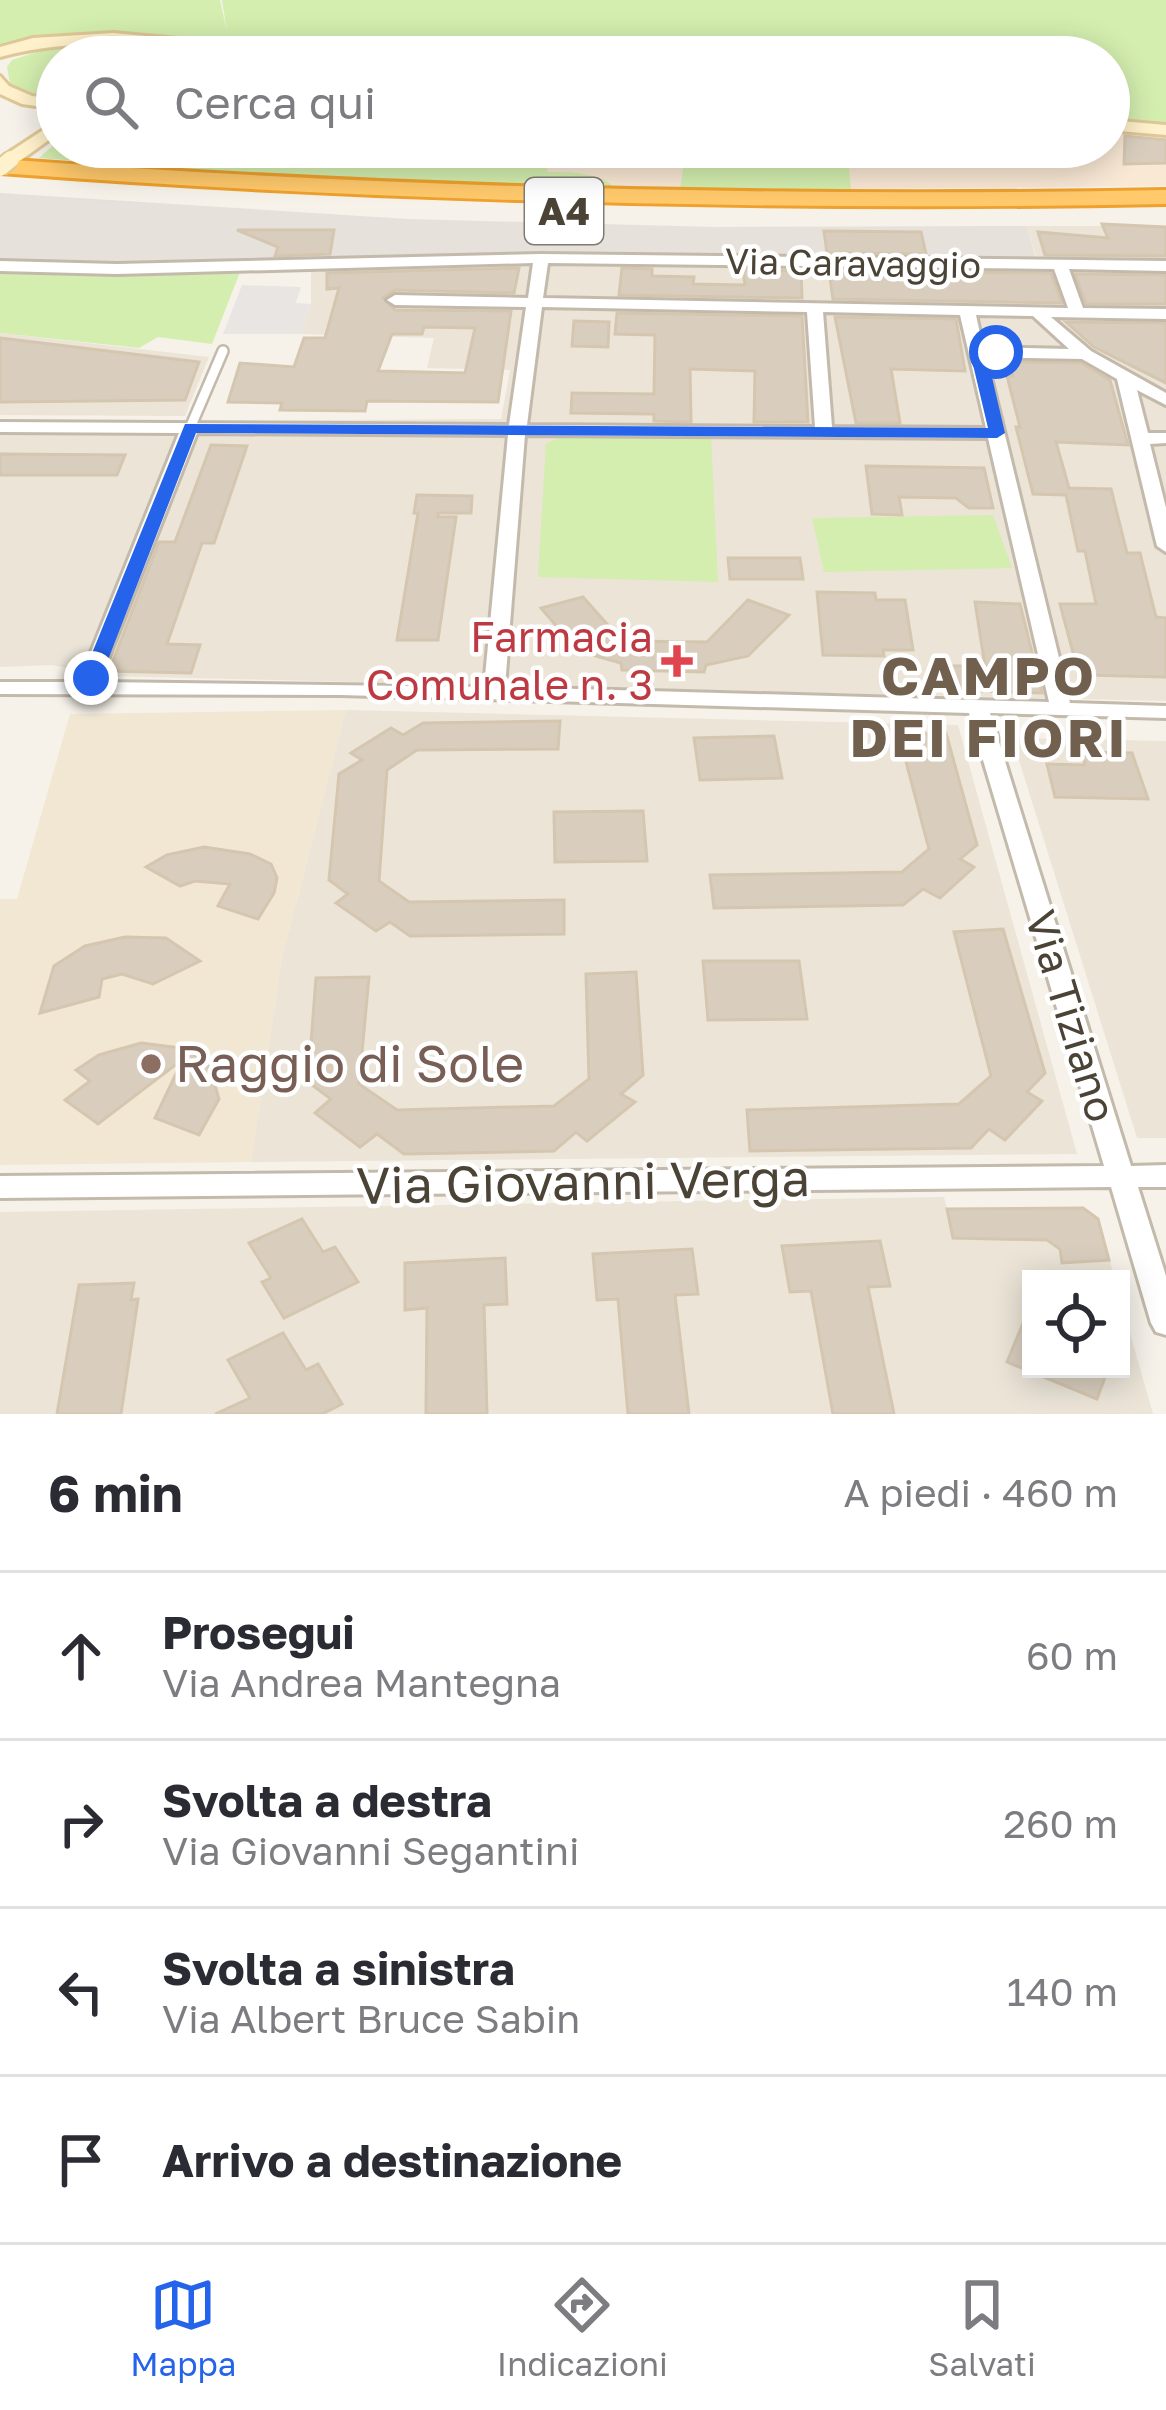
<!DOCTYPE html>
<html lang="it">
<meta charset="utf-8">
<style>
:root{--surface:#fff;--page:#f2f2f3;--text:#2b2b33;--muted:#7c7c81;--line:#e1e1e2;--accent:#2563eb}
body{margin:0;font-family:"Golos Text",sans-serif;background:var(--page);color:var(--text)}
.controls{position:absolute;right:36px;bottom:36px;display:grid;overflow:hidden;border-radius:0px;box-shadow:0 6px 30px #0003}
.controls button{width:108px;height:108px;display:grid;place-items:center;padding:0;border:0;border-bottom:3px solid var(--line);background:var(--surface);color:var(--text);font:60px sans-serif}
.stop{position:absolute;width:36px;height:36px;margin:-27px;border:9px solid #2563eb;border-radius:50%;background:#fff}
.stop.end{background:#2563eb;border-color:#fff;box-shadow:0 3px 12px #0008}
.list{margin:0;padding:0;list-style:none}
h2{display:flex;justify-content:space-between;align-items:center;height:156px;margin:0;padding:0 48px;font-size:51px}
h2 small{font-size:39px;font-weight:400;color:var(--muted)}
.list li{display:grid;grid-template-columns:78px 1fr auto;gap:36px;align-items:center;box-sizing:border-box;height:168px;padding:0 48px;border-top:3px solid var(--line)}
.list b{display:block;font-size:45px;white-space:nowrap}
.list p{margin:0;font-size:39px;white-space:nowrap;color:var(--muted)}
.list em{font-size:39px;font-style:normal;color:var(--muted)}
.icon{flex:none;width:66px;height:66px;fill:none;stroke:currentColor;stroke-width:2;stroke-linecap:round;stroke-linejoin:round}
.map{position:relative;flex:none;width:1166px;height:1414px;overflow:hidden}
.search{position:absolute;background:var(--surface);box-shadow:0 6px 30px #0003;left:36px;right:36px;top:36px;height:132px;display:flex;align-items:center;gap:30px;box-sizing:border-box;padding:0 42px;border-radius:66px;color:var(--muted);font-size:45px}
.sheet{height:828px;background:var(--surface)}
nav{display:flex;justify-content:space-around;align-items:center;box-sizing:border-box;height:168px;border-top:3px solid var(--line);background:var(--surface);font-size:33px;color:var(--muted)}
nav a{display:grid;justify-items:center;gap:6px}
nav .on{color:var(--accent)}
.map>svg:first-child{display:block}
</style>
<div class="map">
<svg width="1166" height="1414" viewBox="0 0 1166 1414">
<rect width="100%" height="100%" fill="#f6f2ea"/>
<g fill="#ebe4d7">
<polygon points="1027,226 1166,226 1166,701 106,676 52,665 0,667 0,435 170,433 179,421 501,419 510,370 427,368 434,338 301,334 311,304 311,266 557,262 1039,267"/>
<polygon points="0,333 209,357 185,416 0,415"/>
<polygon points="346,710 958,725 1077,1154 251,1162 282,958"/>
<polygon points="1012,738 1166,741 1166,1138 1137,1138"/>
<polygon points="944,1197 947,1209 1083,1208 1098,1219 1115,1279 1031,1279 1031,1369 1121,1369 1121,1301 1153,1414 0,1414 0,1212"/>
</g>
<polygon fill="#f9e8d4" points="1109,129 1166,134 1166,186 619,191 615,185 591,177 547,172 549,154 562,154 562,147 1109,147"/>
<polygon fill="#e6e1db" points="0,193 408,219 714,227 1027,226 1037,263 558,254 87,263 0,260"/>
<polygon fill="#f1e7d3" points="346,710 282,958 251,1162 0,1165 0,899 17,899 70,714"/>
<g fill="#d4eeaf">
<polygon points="0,0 220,0 227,32 222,0 1166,0 1166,127 1109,122 1109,57 374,57 73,33 0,47"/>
<polygon points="62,44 163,57 57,57 57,100 35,99 11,89 7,67 12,60"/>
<path d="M57,142v5h505l1,7 -14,1 -2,17c26,0 54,0 72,19l-243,-8 -337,-25z"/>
<polygon points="686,147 847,147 851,190 680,190"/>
<polygon points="240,272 212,344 158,337 139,348 0,333 0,273"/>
<polygon points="564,435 711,436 718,582 538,577 546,444"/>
<polygon points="993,515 1012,568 824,572 812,518"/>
</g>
<polygon fill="#e8e5e2" points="242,285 301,287 296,303 311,304 301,334 223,334"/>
<g fill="#d9cebe" stroke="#d5c6b0" stroke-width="3" fill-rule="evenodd">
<polygon points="1125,136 1166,140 1166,163 1124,164"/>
<polygon points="1102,224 1166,227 1166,256 1045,255 1038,232 1108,238"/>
<polygon points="237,230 334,230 330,254 275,256 278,247"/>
<polygon points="824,231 921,232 926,254 827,253"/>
<path d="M519,268l-5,25 -119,-3 -12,8 12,12 116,1 -13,91 -131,-1 -2,10 -85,-1 2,-7 -54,-1 12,-39 54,4 10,-29h21l14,-50 -12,1v-16zM424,327l51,1 -10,45 -87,-2 14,-37h30z"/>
<polygon points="622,268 652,269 652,276 694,277 693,284 745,285 743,270 801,271 802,298 619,295"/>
<polygon points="829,271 1051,273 1062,303 833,299"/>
<polygon points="1075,274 1166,275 1166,304 1086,304"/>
<polygon points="617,313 802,316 808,422 754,422 755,371 690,369 691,422 654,421 654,414 571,413 572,393 654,394 655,335 615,334"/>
<polygon points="835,317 956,319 965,371 891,369 900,423 856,423"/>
<polygon points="574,321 609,322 608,347 572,346"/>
<polygon points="1066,322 1166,323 1166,383 1094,347"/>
<polygon points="0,338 199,362 185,400 0,402"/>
<polygon points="1009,362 1081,363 1110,380 1128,445 1056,442 1069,488 1111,489 1127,553 1140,553 1156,617 1166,618 1166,677 1086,675 1084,664 1076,664 1060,604 1096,604 1085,551 1078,551 1066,495 1033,494 1016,427 1020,427 1007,376 1013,376"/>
<polygon points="211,445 247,446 214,543 202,543 167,644 200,645 191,673 109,671 159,542 175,542"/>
<polygon points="0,454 125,455 117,475 0,475"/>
<polygon points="866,466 984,468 993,508 969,508 956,498 899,497 902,515 872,514"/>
<polygon points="417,495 472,496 471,513 438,513 438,517 456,517 438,640 397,640 418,513 414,513"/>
<polygon points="728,558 800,558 803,579 730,579"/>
<polygon points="817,592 875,593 876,600 905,600 913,650 883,650 884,656 823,655"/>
<polygon points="583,597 622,641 707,642 748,600 789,615 748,656 706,665 704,672 622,670 621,663 578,651 541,608"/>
<polygon points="975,602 1020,604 1042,693 939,690 936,666 985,666"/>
<polygon points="560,721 558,749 417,750 387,770 379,881 409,902 564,900 564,934 410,936 390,922 376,931 336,903 348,894 329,880 339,774 362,760 351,753 391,728 403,735 423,723"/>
<polygon points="946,733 977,845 960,859 974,867 940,898 923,889 903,905 714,908 710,875 902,872 929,849 899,735"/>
<polygon points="774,736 782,778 700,780 694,738"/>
<polygon points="1082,752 1132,753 1148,799 1055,797 1047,764 1085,765"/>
<polygon points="643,811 647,861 555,862 554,812"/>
<polygon points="204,847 250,854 271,864 277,878 274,893 258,919 218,906 230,884 195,881 180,886 146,867 167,855"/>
<polygon points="1003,929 1045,1073 1027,1092 1042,1101 1005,1140 989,1129 971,1148 750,1151 747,1110 959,1104 991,1076 954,932"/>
<polygon points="125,937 166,938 200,961 153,984 122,974 102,979 99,997 40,1013 54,966 85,946"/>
<polygon points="703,961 799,961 807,1019 708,1020"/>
<polygon points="636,972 643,1075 621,1094 635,1102 587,1141 576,1132 554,1151 404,1154 377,1134 360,1147 315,1113 331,1099 308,1082 316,978 369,977 359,1084 397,1110 554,1106 589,1079 586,974"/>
<polygon points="141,1043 188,1049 210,1068 219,1099 199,1135 155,1118 183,1059 98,1124 65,1100 90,1081 76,1070 99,1055"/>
<polygon points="1083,1208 1098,1219 1109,1260 1062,1263 1060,1249 1047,1240 953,1238 947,1209"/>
<polygon points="302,1219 323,1252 335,1247 358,1282 284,1318 262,1282 271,1278 249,1243"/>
<polygon points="880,1241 890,1286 868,1287 894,1414 833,1414 811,1291 790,1292 782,1246"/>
<polygon points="692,1249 698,1294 675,1295 689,1414 628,1414 618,1299 597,1300 593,1254"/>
<polygon points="505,1258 507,1304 484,1305 487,1414 426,1414 427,1308 405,1310 405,1263"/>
<polygon points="134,1283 131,1300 138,1299 121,1414 57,1414 79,1285"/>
<polygon points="1031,1304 1031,1369 1108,1369 1097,1399 1007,1362"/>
<polygon points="283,1333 306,1370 318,1364 342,1404 322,1414 215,1414 250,1398 228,1360"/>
</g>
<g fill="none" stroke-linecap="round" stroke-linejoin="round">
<g stroke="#c3baab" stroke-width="14">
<polyline id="lane" points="190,428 223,351"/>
</g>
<g stroke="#c3baab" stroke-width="6">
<path id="street" d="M541,254l625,7v10l-97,-2 14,39 83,1v10l-115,-2 40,34 75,42v12l-29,-15 11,43h18v10l-16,1 16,64v44l-9,-6 -40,-167 -35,-20 -96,-2 84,346 96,3v12l-176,-5 141,453 35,-1v22h-28l28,89v59l-10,-3 -5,-9 -40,-136 -1111,11v-22l1104,-10 -135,-453 -629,-18 -340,-1v-12h79l100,-249 -179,-1v-10l509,3 17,-118 -131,-2 -8,-5 8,-5 133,3 5,-35 -416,11 -117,-3v-10l117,3zM548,263l506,6 14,39 -525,-10zM542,307l265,5 8,115 -288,-2zM823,312l137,3 26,113 -154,-1zM976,315l57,1 36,33 -86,-2zM197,433l311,2 -24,252 -385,-5zM525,435l463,3 61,264 -544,-15z"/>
</g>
<g stroke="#dec897" stroke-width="6">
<g id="secondary">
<path d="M113,33l207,19 8,5c-111,0 -219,-29 -328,0v-10l33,-9z"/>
<polygon points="0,76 9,86 32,96 57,99 57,109 22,104 0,94"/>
<polygon points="1109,120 1166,125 1166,135 1109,130"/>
<polygon points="57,121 57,134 17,163 5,163 5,155"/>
</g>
</g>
<g stroke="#eea12c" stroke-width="6">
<path id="highway" d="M0,159c389,29 776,38 1166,31v14c-390,7 -777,-2 -1166,-31z"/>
</g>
<use href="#lane" stroke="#fff" stroke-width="9"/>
<use href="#street" fill="#fff" fill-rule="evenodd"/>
<use href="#secondary" fill="#fff1cb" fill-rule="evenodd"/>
<use href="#highway" fill="#ffc96c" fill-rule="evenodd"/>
<g stroke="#dec897" stroke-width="20" stroke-linecap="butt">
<polyline id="secondary-bridge" points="0,168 11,159"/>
</g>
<use href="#secondary-bridge" stroke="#fff1cb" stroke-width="16"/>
</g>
<polygon fill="#2563eb" points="978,347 1004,352 987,356 1005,433 997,438 196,433 101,678 91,684 82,678 185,424 988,428 970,352"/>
<path fill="#e0444e" stroke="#fff" stroke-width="4.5" d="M671 643h12v12h12v12h-12v12h-12v-12h-12v-12h12z"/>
<circle fill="#8d6e63" stroke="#fff" stroke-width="4.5" cx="151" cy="1064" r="12"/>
<g text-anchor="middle" stroke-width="9" stroke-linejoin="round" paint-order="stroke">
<g font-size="36" fill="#4c4337" stroke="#fff">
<text transform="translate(853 263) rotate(1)" y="13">Via Caravaggio</text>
</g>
<rect fill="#fff" stroke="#827b73" stroke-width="3" x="525" y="178" width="78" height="66" rx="9"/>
<g font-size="39" font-weight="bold" fill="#4c4337">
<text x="564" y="225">A4</text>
</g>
<g font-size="42" fill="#be3a42" stroke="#fff" text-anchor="end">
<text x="653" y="652">Farmacia<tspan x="653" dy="48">Comunale n. 3</tspan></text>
</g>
<g font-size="42" fill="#4c4337" stroke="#fff">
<text transform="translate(1071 1016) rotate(73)" y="15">Via Tiziano</text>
</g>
<g font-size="51" fill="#785e54" stroke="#fff" text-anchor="start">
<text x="175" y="1082">Raggio di Sole</text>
</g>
<g font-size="51" fill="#4c4337" stroke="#fff">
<text transform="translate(583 1182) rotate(-1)" y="18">Via Giovanni Verga</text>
</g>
<g font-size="54" font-weight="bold" letter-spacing="3" fill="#70604d" stroke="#fff">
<text x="989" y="695">CAMPO<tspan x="989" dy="62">DEI FIORI</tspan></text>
</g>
</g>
</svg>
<div class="controls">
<button><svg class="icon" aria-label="locate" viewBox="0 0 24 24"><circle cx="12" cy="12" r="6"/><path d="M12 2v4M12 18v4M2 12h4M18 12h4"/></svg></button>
</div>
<div class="stop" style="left:996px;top:352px"></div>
<div class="stop end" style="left:91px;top:678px"></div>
<div class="search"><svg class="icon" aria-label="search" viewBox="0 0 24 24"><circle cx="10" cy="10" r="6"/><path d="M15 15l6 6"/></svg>Cerca qui</div>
</div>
<section class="sheet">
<h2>6 min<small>A piedi · 460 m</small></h2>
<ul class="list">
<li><svg class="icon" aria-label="ahead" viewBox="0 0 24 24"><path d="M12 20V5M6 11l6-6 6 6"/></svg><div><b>Prosegui</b><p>Via Andrea Mantegna</p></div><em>60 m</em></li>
<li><svg class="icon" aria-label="right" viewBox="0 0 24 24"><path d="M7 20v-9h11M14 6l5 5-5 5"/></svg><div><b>Svolta a destra</b><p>Via Giovanni Segantini</p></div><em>260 m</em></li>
<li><svg class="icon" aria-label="left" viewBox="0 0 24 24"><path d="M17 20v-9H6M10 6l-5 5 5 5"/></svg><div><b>Svolta a sinistra</b><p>Via Albert Bruce Sabin</p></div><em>140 m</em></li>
<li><svg class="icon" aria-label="arrive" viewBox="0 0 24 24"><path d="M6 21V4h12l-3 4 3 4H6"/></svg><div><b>Arrivo a destinazione</b></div></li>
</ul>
</section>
<nav>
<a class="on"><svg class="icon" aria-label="map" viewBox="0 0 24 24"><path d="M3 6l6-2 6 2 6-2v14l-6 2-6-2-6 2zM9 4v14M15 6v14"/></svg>Mappa</a>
<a><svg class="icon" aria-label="directions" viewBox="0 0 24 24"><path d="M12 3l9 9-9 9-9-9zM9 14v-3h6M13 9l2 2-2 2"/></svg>Indicazioni</a>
<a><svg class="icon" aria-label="saved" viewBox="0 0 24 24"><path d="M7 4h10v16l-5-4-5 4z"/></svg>Salvati</a>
</nav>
